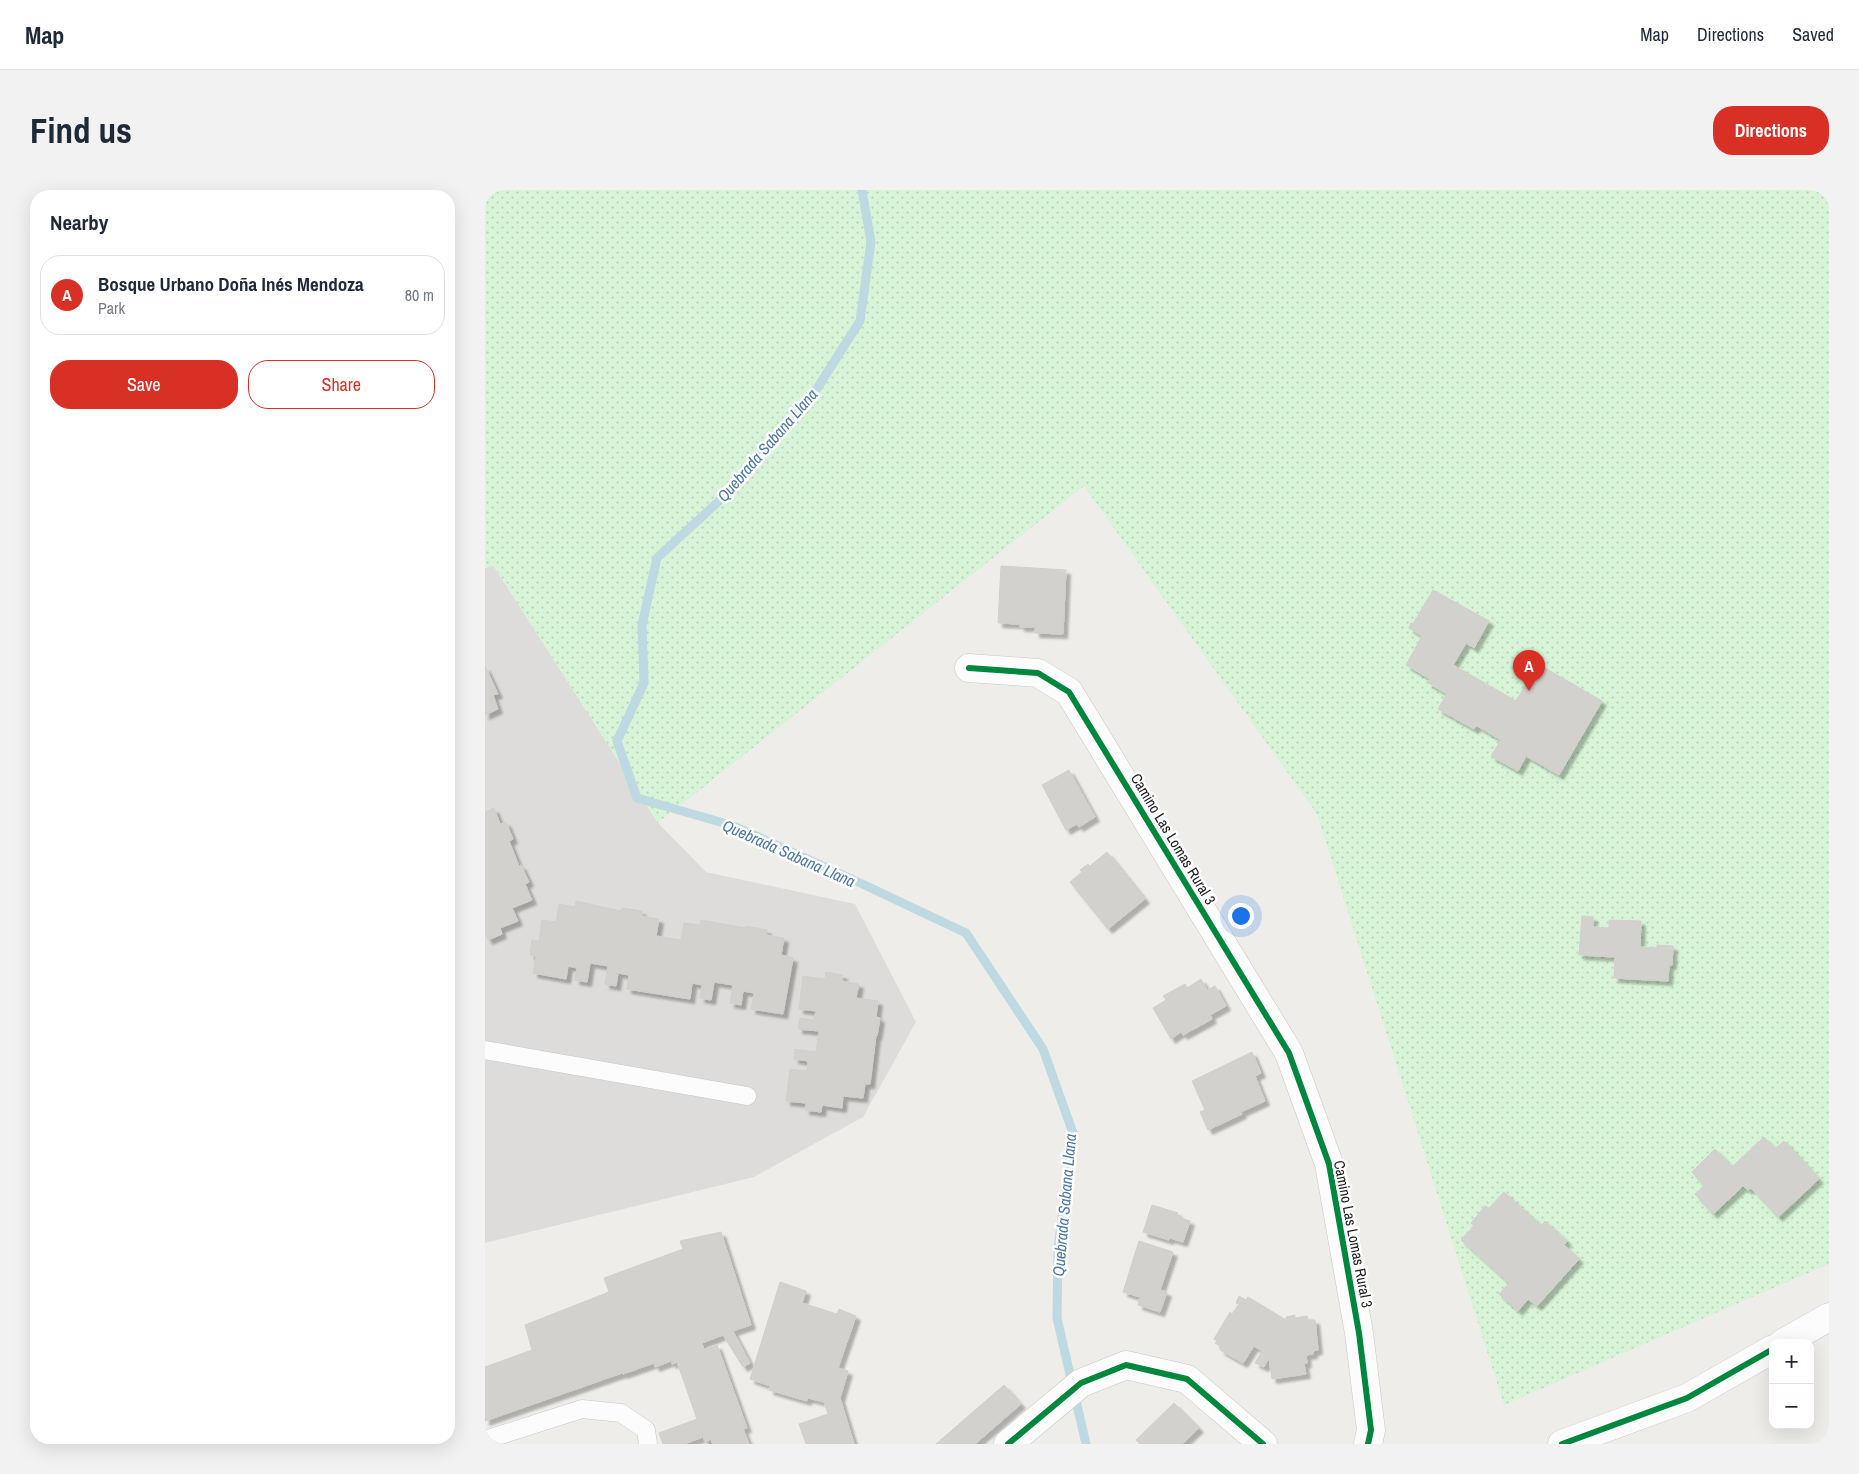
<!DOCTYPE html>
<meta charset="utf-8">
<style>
:root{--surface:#fff;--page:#f2f2f3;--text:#1f2937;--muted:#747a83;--line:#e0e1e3;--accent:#d93025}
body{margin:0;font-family:"Archivo Narrow",sans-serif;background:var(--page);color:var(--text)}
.controls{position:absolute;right:15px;bottom:15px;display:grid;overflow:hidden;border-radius:10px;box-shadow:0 5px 20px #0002}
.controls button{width:45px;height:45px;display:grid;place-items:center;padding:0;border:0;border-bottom:1px solid var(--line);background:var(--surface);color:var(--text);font:25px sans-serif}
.you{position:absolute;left:755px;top:725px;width:18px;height:18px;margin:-12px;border:4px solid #fff;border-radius:50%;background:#1a73e8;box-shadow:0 0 0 8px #1a73e833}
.badge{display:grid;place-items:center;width:32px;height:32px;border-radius:50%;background:var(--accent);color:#fff;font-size:16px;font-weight:700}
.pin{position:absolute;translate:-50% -41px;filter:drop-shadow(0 1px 2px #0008)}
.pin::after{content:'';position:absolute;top:26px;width:18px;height:15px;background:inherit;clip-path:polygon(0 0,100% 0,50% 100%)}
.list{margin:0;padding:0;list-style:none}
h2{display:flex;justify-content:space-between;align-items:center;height:65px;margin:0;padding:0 20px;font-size:21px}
h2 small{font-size:16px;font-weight:400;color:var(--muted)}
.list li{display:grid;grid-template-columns:32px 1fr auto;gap:15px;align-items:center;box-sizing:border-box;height:80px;margin:0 10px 10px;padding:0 10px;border:1px solid var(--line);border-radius:20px}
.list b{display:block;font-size:19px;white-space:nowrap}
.list p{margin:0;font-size:16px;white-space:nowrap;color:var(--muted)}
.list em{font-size:16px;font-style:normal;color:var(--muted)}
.actions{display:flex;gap:10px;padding:15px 20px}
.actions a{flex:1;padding:11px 0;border:1px solid var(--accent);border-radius:20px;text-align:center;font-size:18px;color:var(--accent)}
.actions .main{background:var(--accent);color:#fff}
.map{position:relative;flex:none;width:1344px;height:1254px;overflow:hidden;border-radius:20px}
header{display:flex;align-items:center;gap:30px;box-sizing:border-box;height:70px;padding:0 25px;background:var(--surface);border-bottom:1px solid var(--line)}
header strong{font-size:24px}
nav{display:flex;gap:28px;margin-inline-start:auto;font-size:18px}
.intro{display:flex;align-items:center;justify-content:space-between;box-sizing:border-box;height:120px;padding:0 30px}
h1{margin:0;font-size:35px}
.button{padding:12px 22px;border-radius:20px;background:var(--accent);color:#fff;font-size:18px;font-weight:700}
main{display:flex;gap:30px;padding:0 30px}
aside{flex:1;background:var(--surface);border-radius:20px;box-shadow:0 5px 20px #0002}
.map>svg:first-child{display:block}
</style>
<header>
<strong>Map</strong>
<nav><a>Map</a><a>Directions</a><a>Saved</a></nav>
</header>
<div class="intro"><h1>Find us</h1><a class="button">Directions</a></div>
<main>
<aside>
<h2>Nearby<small></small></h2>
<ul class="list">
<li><span class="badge">A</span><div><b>Bosque Urbano Doña Inés Mendoza</b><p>Park</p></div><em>80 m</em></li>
</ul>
<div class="actions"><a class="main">Save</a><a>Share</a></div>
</aside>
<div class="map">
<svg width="1344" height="1254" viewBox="0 0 1344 1254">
<defs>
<pattern id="park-dots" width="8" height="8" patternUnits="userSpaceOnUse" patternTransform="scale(1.25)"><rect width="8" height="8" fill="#d8f4d8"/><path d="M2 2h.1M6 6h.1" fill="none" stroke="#b9d1b9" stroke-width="1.8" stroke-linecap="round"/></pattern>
<filter id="shadow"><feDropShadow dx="4.5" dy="4.5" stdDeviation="1" flood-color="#0004"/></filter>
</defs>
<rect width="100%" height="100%" fill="#efede9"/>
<polygon fill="#dedcda" points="8,375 173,633 221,682 370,714 431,832 378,927 269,987 0,1053 0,378"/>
<polygon fill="url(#park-dots)" points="0,0 1344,0 1344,1074 1019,1215 832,624 599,296 173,633 9,376 0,378"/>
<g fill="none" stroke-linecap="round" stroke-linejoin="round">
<polyline stroke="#bed9e1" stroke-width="9" points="377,0 386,52 375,131 326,208 234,311 172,368 157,435 159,493 132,551 152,608 249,636 371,691 481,743 558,859 588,943 573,1058 572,1128 601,1254"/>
</g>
<g fill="#d3d1ce" stroke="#d2cfcb" filter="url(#shadow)">
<polygon points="516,376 581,380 578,444 550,443 550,437 535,437 535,434 513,433"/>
<polygon points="948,400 1004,431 989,458 981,453 968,475 1031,511 1053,474 1117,511 1074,585 1041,566 1033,581 1006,566 1016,550 992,536 989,539 953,519 962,504 943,493 945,489 921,475 937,446 924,438 926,433 928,434"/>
<polygon points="0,476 13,504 8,505 13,519 0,525"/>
<polygon points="584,580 610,627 594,637 592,634 581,640 557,595"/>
<polygon points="9,618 15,634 21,632 28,649 24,651 34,676 36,675 44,692 40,694 47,710 27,718 33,731 15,738 17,744 3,750 0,743 0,622"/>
<polygon points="622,662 660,709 623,739 585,692 597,682 595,680 603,674 605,676"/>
<polygon points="91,711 136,721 137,718 157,721 156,726 174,729 171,746 196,750 199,733 215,735 216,730 261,738 261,736 282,740 281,745 299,748 296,765 308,768 298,824 266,819 269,803 258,801 256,815 245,813 248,795 229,792 226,810 215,808 217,795 207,793 205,809 142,799 144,785 133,783 131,796 120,794 123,776 105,773 102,792 90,790 92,778 83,776 81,789 48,783 51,767 45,765 47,750 54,751 57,730 71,732 74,714 90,717"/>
<polygon points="1097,726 1108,727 1108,737 1124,738 1124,730 1156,731 1155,757 1172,758 1172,755 1188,756 1187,775 1184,775 1183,791 1129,788 1130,767 1094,765"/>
<polygon points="341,782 358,785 357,791 374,794 371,808 393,811 391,827 395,828 392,846 391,845 385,894 380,894 378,908 358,906 357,918 337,915 336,922 320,920 321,913 301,911 305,879 322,881 323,871 309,869 310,859 331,862 334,841 313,839 315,828 329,830 331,821 314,819 318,786 340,789"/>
<polygon points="716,789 722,800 730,796 741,816 725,825 727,829 698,845 696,842 686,849 668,818 681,810 678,806 700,794 702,798"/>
<polygon points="767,862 776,883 770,886 780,911 756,922 757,924 723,940 715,922 720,920 707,891"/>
<polygon points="1279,947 1290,959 1299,951 1334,989 1293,1027 1266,998 1263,1000 1258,996 1228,1024 1210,1004 1219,996 1207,982 1230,959 1247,977"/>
<polygon points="1019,1002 1057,1036 1060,1031 1082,1051 1079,1055 1094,1069 1052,1116 1043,1109 1033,1121 1014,1104 1024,1093 976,1050 989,1036 986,1033 1000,1016 1004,1018"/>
<polygon points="667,1015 693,1023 691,1026 705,1031 698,1052 685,1048 684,1050 658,1042"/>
<polygon points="236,1042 266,1135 248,1141 265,1173 258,1177 238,1145 217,1153 219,1159 232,1155 262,1238 258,1239 264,1254 228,1254 226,1249 220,1252 218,1247 199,1254 178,1254 174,1243 212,1229 192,1172 187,1174 186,1171 170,1177 169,1173 138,1184 137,1183 0,1231 0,1177 47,1160 40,1135 124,1102 119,1088 198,1059 195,1051"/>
<polygon points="654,1051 688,1062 675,1100 682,1102 675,1122 653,1115 655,1107 638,1102"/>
<polygon points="295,1092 321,1101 317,1113 352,1124 354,1119 371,1126 353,1178 363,1181 355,1208 369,1254 321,1254 314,1234 343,1224 339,1212 323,1208 322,1211 284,1200 285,1196 265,1189"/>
<polygon points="754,1106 761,1110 763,1107 801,1130 801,1127 810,1125 810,1128 822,1126 823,1130 830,1130 833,1160 828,1161 828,1164 821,1165 822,1173 819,1174 821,1184 787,1189 784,1168 779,1177 770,1173 777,1161 769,1156 758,1173 735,1160 737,1157 730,1153 732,1151 729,1149 745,1122 747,1124 754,1114 751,1113"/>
<polygon points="519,1195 536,1214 490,1254 451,1254"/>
<polygon points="689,1213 714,1238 697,1254 655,1254 651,1250"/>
</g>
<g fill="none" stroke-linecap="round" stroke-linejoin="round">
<g stroke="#c7c6c5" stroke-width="19">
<g id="service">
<polyline points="0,860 262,906"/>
<polyline points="0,1250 97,1219 136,1223 161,1240 163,1254"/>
</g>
</g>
<g stroke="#c7c6c5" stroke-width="29">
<g id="minor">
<polyline points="484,478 553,483 584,502 804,863 844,974 874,1143 886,1240 883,1254"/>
<polyline points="1298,1153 1344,1127"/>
<polyline points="523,1254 596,1193 641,1175 702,1189 778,1254"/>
<polyline points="1077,1254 1202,1208 1288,1159"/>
</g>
</g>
<use href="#service" stroke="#fdfcfc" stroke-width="18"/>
<use href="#minor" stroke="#fdfcfc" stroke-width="28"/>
<g stroke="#fff" stroke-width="9">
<g id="cycleway">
<polyline points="484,478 553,483 584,502 804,863 844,974 874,1143 886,1240 883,1254"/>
<polyline points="523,1254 596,1193 641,1175 702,1189 778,1254"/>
<polyline points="1077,1254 1202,1208 1288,1159"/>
</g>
</g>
<use href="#cycleway" stroke="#00873e" stroke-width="6"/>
</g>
<g text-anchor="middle" stroke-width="5" stroke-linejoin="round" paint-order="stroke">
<g font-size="15" fill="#202020" stroke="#fff">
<text transform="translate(688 649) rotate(59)" y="5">Camino Las Lomas Rural 3</text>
<text transform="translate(868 1044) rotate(79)" y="5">Camino Las Lomas Rural 3</text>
</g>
<g font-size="16" font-style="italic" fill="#4a77a7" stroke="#fff">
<text transform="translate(282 255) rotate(-49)" y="6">Quebrada Sabana Llana</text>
<text transform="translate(304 663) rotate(24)" y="6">Quebrada Sabana Llana</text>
<text transform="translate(579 1015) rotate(-85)" y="6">Quebrada Sabana Llana</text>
</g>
</g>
</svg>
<div class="controls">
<button>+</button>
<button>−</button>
</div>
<div class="you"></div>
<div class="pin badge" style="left:1044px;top:501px">A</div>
</div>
</main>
